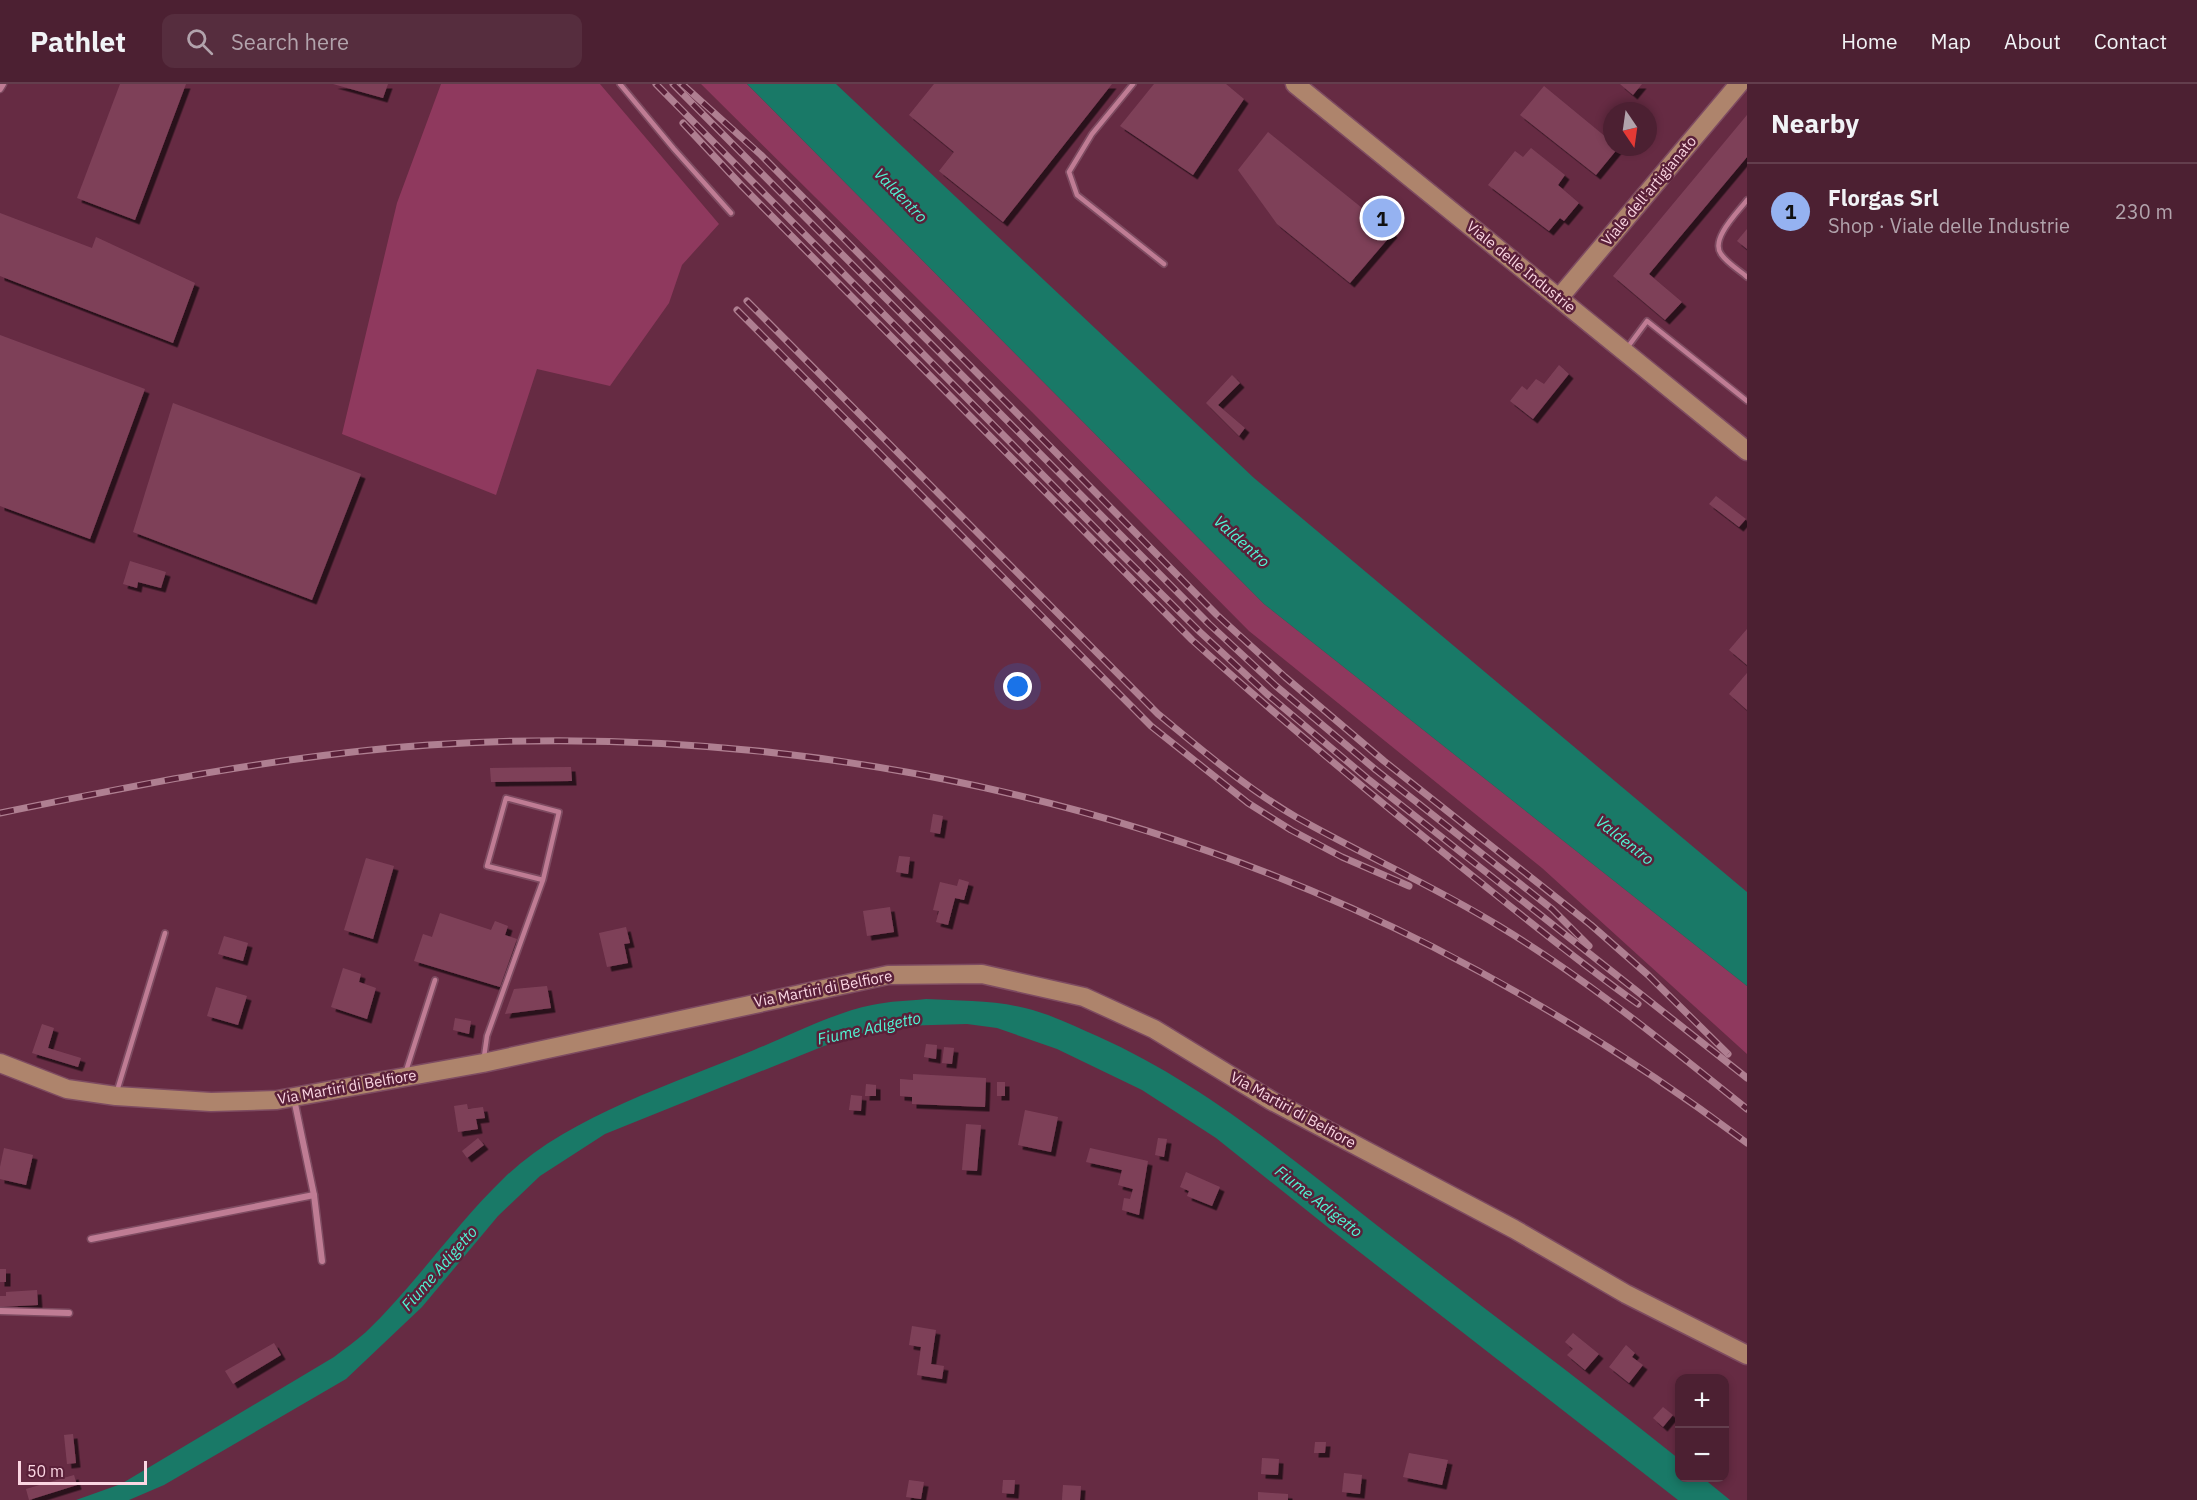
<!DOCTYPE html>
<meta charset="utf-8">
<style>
:root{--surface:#4c2032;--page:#562d3e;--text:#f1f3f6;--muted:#b2a3ac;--line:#633e4d;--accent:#95b2f1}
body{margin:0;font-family:"IBM Plex Sans",sans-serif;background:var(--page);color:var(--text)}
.controls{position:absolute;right:18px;bottom:18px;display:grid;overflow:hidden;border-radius:12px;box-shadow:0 3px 9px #0003}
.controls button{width:54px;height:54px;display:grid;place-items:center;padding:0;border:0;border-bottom:2px solid var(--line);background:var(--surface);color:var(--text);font:30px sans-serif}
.compass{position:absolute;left:1603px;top:18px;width:54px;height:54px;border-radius:50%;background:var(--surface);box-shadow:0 3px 9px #0003;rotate:167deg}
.scale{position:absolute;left:18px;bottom:15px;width:129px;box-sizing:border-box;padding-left:6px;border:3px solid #fbd6e2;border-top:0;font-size:16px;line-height:21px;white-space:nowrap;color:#fbd6e2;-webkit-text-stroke:4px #5a2039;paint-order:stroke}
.you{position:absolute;left:1018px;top:603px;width:21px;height:21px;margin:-15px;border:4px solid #fff;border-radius:50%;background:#1a73e8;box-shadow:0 0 0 9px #1a73e833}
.badge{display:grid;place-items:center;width:39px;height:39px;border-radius:50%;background:var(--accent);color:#111;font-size:20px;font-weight:700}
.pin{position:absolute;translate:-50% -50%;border:3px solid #fff;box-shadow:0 2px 6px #0006}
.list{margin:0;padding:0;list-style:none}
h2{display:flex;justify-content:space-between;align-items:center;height:78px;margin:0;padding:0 24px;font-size:26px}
h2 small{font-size:20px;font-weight:400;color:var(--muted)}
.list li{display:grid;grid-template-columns:39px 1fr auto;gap:18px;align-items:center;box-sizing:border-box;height:96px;padding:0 24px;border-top:2px solid var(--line)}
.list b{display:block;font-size:22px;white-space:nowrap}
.list p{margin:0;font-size:20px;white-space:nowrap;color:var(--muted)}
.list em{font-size:20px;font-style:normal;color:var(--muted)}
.icon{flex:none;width:33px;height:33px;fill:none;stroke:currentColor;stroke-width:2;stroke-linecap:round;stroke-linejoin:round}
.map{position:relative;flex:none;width:1747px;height:1416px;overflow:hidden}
header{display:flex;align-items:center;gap:36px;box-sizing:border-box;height:84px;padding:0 30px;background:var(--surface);border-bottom:2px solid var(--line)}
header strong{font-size:28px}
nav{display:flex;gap:33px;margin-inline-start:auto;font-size:21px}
.search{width:420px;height:54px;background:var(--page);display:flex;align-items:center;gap:15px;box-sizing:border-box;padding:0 21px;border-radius:12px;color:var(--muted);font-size:22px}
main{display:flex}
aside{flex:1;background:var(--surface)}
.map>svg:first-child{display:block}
</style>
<header>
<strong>Pathlet</strong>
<div class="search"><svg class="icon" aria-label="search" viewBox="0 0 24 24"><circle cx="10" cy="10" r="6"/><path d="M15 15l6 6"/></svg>Search here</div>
<nav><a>Home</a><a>Map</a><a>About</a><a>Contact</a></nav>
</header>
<main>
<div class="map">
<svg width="1747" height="1416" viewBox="0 0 1747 1416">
<defs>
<filter id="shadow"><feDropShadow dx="4.5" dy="4.5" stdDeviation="0" flood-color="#0009"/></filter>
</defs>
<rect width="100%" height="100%" fill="#662b43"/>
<g fill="#8f395e">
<polygon points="441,0 600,0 719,140 682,181 669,219 610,302 537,285 496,411 342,350 397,119"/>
<polygon points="701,0 747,0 1264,520 1747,902 1747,970 1542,784 1249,547 1032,328"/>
</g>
<g fill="#197967">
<polygon points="747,0 836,0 1254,394 1747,808 1747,902 1264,520"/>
<path d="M926,915c33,2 67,1 99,9 25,6 49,18 72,28 119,53 214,140 317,218 88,68 178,135 265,205l1,19h23l27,22h-52l-348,-271 -114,-91 -74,-48 -85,-41 -60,-21 -30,-4 -68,2 -30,6 -45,14 -219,88 -65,42 -42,40 -76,91 -76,72 -182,106 -35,15h-53l45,-16 213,-127c10,-8 22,-16 32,-25 50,-48 89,-107 139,-155 64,-61 168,-93 249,-127 35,-14 81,-38 118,-45 18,-4 36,-4 54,-6z"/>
</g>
<g fill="#7e4159" filter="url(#shadow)">
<polygon points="120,0 186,0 135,136 77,114"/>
<polygon points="333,0 388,0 383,14"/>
<polygon points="934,0 1112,0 1003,138 939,87 954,68 909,31"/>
<polygon points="1154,0 1226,0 1244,15 1193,91 1120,42"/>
<polygon points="1620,0 1642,0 1633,11"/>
<polygon points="1544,2 1612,58 1612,63 1619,63 1596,91 1520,31"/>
<polygon points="1747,31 1747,73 1649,190 1682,218 1665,236 1613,192"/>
<polygon points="1268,48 1393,149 1350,199 1277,140 1238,86"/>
<polygon points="1531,64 1565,91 1558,101 1579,119 1564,137 1560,134 1549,147 1488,101 1515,67 1523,73"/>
<polygon points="0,129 92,164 96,153 195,199 173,259 0,192"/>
<polygon points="1747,145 1747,165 1737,157"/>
<polygon points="0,251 145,305 90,455 0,422"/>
<polygon points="1559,281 1569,290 1533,335 1510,317 1522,302 1527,306 1536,295 1544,300"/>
<polygon points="1232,291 1240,299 1218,321 1245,344 1239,352 1206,319"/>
<polygon points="173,319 361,390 312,516 133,448"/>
<polygon points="1716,412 1746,435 1739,443 1709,420"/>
<polygon points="130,477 166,488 161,504 138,498 137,504 123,500"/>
<polygon points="1747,545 1747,581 1729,566"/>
<polygon points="1747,589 1747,626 1729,610"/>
<polygon points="571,683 572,697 491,698 490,684"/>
<polygon points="933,730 943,732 940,750 930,748"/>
<polygon points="899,772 910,773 908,790 896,788"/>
<polygon points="366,774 394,782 373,855 344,846"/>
<polygon points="959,795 969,798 964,816 955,814 948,841 936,838 939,827 933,826 940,798 957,802"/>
<polygon points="890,823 894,848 867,852 863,827"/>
<polygon points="440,829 491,846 495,837 508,842 505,851 517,855 500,903 414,877 423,850 432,853"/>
<polygon points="626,843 630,859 624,860 628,879 607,883 599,849"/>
<polygon points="224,852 248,859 243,877 218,870"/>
<polygon points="343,884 361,890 359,898 376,904 367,935 331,923"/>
<polygon points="547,902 551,924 505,930 514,905"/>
<polygon points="216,903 247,912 238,941 207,932"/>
<polygon points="455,934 471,937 469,950 453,946"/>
<polygon points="42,940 54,944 48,964 81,974 78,983 32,969"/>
<polygon points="926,960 937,961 936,975 924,973"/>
<polygon points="944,963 954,964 952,980 942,979"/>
<polygon points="913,990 986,994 985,1023 912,1020 912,1013 900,1012 900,995 913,996"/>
<rect x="997" y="998" width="8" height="14"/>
<polygon points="866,1000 876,1001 876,1012 865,1012"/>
<polygon points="851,1011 862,1012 861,1027 849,1026"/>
<polygon points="467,1020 468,1025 483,1023 485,1034 476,1035 478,1045 458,1048 454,1022"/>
<polygon points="1025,1026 1058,1033 1051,1068 1018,1061"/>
<polygon points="966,1040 981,1041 977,1087 962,1086"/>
<polygon points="478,1054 484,1061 467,1074 462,1067"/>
<polygon points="1158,1054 1167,1055 1164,1073 1155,1071"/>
<polygon points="4,1064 33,1071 26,1101 0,1095 0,1083"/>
<polygon points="1090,1064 1148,1077 1139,1131 1122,1126 1124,1114 1130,1115 1133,1105 1118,1101 1122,1086 1086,1078"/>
<polygon points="1186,1088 1220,1103 1212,1122 1187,1112 1189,1107 1180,1103"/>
<rect x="0" y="1185" width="6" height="13"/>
<polygon points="37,1206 38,1221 0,1223 0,1212 6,1212 6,1208"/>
<polygon points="912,1242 936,1246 931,1280 944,1282 942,1295 917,1291 921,1263 909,1261"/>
<polygon points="1573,1249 1599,1270 1585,1286 1567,1271 1573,1265 1565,1258"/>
<polygon points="274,1259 281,1271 233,1300 225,1287"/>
<polygon points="1626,1261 1635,1269 1632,1273 1643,1281 1629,1299 1609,1283"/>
<polygon points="1663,1323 1673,1331 1663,1343 1653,1334"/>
<polygon points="73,1350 76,1379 67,1380 64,1351"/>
<polygon points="1315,1358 1326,1358 1325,1369 1314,1369"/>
<polygon points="1409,1369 1448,1376 1442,1401 1403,1393"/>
<polygon points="1262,1374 1279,1375 1278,1391 1261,1390"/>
<polygon points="1344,1389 1362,1391 1360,1410 1342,1408"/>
<polygon points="74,1391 77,1401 29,1416 26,1405"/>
<polygon points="909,1396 924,1398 921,1415 906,1413"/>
<polygon points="1003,1396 1015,1396 1014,1410 1002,1409"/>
<polygon points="1063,1401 1081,1402 1080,1416 1062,1416"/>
<polygon points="1258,1408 1288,1410 1288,1416 1258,1416"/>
</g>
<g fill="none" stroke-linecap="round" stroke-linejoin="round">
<g stroke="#7e4b61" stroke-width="8">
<g id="lane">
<polyline points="620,0 674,65 731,129"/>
<polyline points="1133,0 1092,50 1069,88 1077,111 1164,180"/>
<path d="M1747,116c-9,12 -37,39 -26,54 6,9 18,16 26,23"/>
<polyline points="1627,264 1647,237 1747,317"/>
<polyline points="484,973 487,952 543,796 559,728 506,714 487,782 543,796"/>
<polyline points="406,987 435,896"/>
<polyline points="117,1007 165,849"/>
</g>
</g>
<g stroke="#7e4b61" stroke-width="9">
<g id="street">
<polyline points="0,5 3,0"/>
<polyline points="294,1015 314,1111 322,1177"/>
<polyline points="91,1155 314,1111"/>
<polyline points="0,1227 69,1229"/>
</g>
</g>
<g stroke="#7e4b61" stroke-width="21">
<g id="secondary">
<polyline points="1295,0 1747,367"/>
<polyline points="1559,214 1739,0"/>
<polyline points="0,979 67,1005 116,1012 211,1018 277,1016 483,979 888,891 982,890 1084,913 1154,945 1272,1017 1514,1145 1626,1210 1747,1271"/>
</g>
</g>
<use href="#lane" stroke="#bf7c94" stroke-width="4.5"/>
<use href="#street" stroke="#bf7c94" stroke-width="6"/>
<use href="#secondary" stroke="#ae846c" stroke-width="18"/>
<g stroke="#af7f91" stroke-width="7">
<g id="rail">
<polyline points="656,0 1119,468 1200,548 1267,610 1368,695 1747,994"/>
<polyline points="673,0 1209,540 1276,602 1376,686 1552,825 1589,862"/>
<polyline points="682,0 761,71 1217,531 1285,593 1384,677 1591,841 1648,891 1728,970"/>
<path d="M683,39l58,62 451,455c90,81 183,158 278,234 55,44 110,89 168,130"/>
<path d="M747,217l411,413c44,36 88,74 138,103 67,38 138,69 203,109 88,53 168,119 248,183"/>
<polyline points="737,226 1151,642 1248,719 1291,746 1342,773 1409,802"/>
<path d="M0,729c142,-29 284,-58 429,-68 341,-23 699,47 1004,202 111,57 215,122 314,196"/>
</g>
</g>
<use href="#rail" stroke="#5a2039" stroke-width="4.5" stroke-dasharray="14" stroke-linecap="butt"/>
</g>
<g text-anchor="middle" stroke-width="5" stroke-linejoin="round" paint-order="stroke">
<g font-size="15" fill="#fbd6e2" stroke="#5a2039">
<text transform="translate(1649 107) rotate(-50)" y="5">Viale dell'artigianato</text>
<text transform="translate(1521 183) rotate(39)" y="5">Viale delle Industrie</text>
<text transform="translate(823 905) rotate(-11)" y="5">Via Martiri di Belfiore</text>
<text transform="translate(347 1003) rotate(-10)" y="5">Via Martiri di Belfiore</text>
<text transform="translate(1293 1026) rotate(29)" y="5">Via Martiri di Belfiore</text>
</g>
<g font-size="16" font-style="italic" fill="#50f5d4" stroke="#5a2039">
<text transform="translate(901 111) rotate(46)" y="6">Valdentro</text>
<text transform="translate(1242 457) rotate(42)" y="6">Valdentro</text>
<text transform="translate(1625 756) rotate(38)" y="6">Valdentro</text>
<text transform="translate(869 944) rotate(-12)" y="6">Fiume Adigetto</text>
<text transform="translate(1319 1117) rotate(38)" y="6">Fiume Adigetto</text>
<text transform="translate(439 1184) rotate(-49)" y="6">Fiume Adigetto</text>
</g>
</g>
</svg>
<div class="controls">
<button>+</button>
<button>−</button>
</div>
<svg class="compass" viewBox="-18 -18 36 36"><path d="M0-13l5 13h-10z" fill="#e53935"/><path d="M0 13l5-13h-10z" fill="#b2a3ac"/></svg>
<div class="scale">50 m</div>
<div class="you"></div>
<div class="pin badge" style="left:1382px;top:134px">1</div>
</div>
<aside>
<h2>Nearby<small></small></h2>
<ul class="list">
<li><span class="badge">1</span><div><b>Florgas Srl</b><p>Shop · Viale delle Industrie</p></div><em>230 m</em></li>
</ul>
</aside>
</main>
